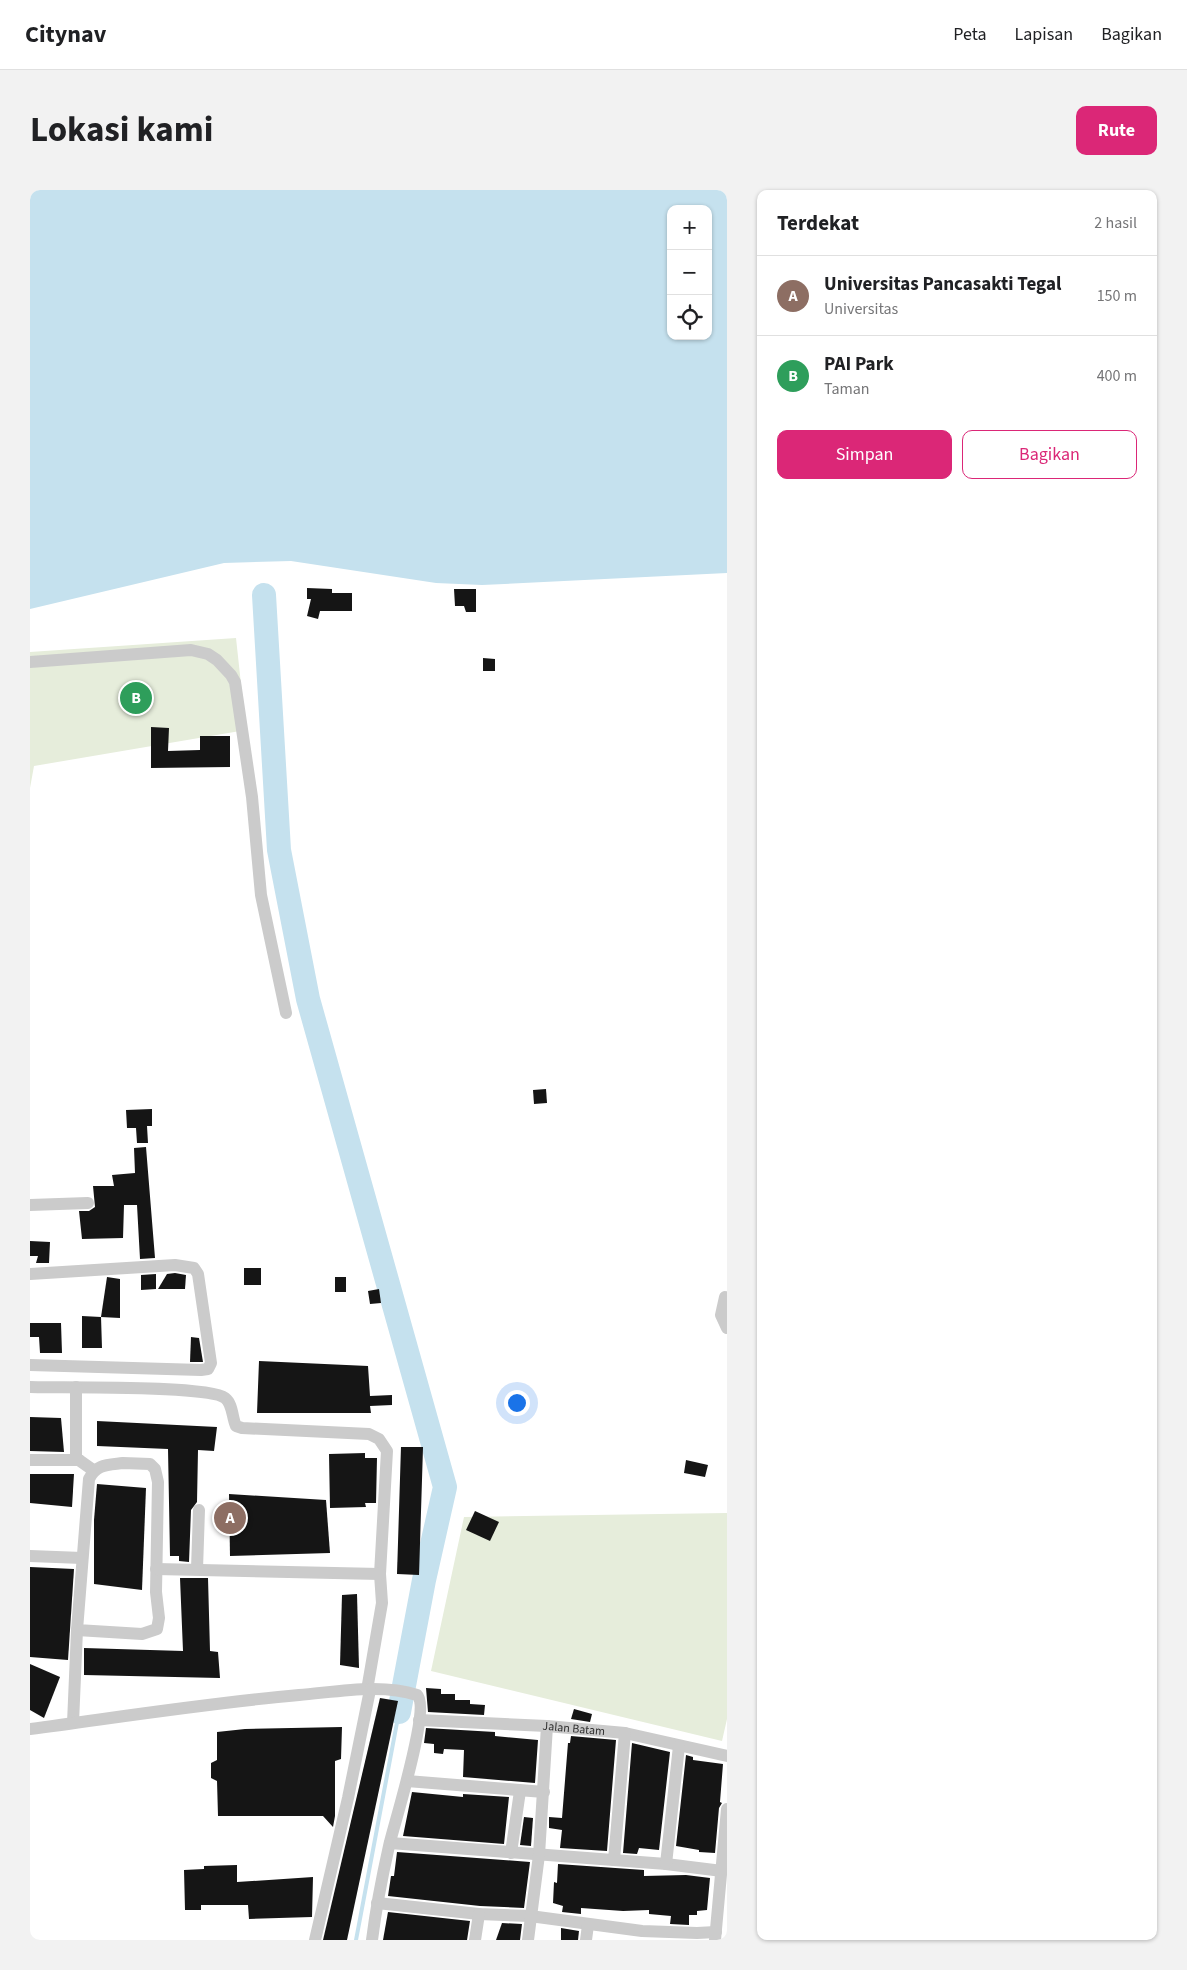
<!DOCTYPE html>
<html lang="id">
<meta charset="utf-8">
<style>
:root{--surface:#fff;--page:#f2f2f2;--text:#202124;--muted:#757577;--line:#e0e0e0;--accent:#db2777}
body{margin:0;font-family:"Source Sans 3",sans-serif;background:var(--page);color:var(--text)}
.controls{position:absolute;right:15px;top:15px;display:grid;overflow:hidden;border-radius:10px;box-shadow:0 1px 4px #0004}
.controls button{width:45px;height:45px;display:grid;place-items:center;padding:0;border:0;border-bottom:1px solid var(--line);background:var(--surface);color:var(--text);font:25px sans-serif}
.you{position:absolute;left:486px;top:1212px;width:18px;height:18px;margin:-12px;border:4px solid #fff;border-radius:50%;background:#1a73e8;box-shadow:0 0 0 8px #1a73e833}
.badge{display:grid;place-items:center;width:32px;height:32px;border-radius:50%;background:var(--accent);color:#fff;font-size:16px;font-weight:700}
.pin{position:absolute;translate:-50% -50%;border:2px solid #fff;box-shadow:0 1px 5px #0006}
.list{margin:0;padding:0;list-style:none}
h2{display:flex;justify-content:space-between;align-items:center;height:65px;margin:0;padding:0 20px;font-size:21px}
h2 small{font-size:16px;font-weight:400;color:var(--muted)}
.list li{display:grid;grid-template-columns:32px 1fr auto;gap:15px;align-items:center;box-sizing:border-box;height:80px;padding:0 20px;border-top:1px solid var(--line)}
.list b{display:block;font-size:19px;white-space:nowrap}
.list p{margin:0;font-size:16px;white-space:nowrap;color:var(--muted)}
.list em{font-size:16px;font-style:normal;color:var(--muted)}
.actions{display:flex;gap:10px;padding:15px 20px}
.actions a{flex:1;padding:11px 0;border:1px solid var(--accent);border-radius:10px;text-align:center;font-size:18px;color:var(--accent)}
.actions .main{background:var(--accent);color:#fff}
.icon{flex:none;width:28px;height:28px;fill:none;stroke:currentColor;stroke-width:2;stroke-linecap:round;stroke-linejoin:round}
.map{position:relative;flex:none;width:697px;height:1750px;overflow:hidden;border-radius:10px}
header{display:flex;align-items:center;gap:30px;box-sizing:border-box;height:70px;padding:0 25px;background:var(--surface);border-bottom:1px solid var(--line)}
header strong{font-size:24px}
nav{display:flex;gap:28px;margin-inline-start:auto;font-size:18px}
.intro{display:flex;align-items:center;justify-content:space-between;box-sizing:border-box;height:120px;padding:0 30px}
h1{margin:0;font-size:35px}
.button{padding:12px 22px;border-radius:10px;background:var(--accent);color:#fff;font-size:18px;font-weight:700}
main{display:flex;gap:30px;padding:0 30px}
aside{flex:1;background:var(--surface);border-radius:10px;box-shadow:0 1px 4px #0004}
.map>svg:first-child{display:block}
</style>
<header>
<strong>Citynav</strong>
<nav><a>Peta</a><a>Lapisan</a><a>Bagikan</a></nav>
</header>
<div class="intro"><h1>Lokasi kami</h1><a class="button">Rute</a></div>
<main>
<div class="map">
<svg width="697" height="1750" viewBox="0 0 697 1750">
<rect width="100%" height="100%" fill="#fff"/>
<g fill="#e6eddb">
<polygon points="206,448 216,540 4,576 0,598 0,462"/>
<polygon points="697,1323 697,1529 692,1551 401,1481 434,1327"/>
</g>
<path fill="#c5e1ee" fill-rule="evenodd" d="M0,0h697v383l-245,12 -46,-2 -145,-22 -67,2 -194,46zM641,19h37v127h-37z"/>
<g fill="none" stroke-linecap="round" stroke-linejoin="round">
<polyline stroke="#c5e1ee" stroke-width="4" points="326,1750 369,1522"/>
<polyline stroke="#c5e1ee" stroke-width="24" points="234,405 249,660 278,809 415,1297 394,1390 369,1522"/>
</g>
<g fill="#151515">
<polygon points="277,398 302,399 302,403 322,403 322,421 290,421 288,429 277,426 281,409 277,409"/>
<polygon points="424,399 446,399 446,422 436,422 434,416 425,416"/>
<polygon points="453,468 465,469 465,481 453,481"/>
<polygon points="121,537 139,538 138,561 170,560 170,546 200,546 200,577 121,578"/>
<polygon points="516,899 517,913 504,914 503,900"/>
<polygon points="122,919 122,936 117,936 118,953 107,953 106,938 97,938 96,920"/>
<polygon points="116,957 125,1068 110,1069 107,1015 94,1015 93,1048 52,1049 49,1021 59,1021 65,1017 63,996 84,996 82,985 105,983 104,958"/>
<polygon points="0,1051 20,1052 19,1073 6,1073 8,1066 0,1066"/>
<rect x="214" y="1078" width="17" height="17"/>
<polygon points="145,1083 156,1085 155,1099 128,1099 137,1084"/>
<polygon points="126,1084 126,1099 111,1100 111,1085"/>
<polygon points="77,1087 90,1089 90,1128 71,1127"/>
<rect x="305" y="1087" width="11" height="15"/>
<polygon points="349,1099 351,1113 340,1114 338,1101"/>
<polygon points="52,1126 71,1127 72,1158 52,1158"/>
<polygon points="0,1133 31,1133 32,1163 10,1163 9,1147 0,1147"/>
<polygon points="161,1147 169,1148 173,1172 160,1172"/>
<polygon points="229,1171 338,1176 340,1206 362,1205 362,1215 340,1216 341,1223 227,1223"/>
<polygon points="0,1227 31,1228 34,1262 0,1261"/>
<polygon points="67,1231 187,1237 184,1261 168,1260 167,1312 161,1320 159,1372 149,1371 149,1366 140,1366 138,1259 67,1256"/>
<polygon points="371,1257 393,1257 389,1385 367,1384"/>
<polygon points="335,1263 335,1268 347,1268 346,1313 335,1313 336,1317 300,1318 299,1264"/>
<polygon points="656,1270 678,1275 675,1287 654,1283"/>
<polygon points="0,1284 44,1284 42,1317 0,1313"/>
<polygon points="67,1294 116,1298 112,1400 64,1394 64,1330"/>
<polygon points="199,1304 296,1310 300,1363 200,1366"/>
<polygon points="445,1321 469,1332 460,1351 436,1340"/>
<polygon points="0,1377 44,1379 38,1470 0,1467"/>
<polygon points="150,1388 178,1388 180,1461 188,1462 190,1488 54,1485 54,1458 153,1461"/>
<polygon points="327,1404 329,1478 310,1475 312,1405"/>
<polygon points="0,1474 30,1487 14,1528 0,1520"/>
<polygon points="396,1498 411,1499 411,1504 425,1504 425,1510 440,1510 440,1514 455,1515 454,1525 398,1522"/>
<polygon points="350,1508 368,1511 317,1750 293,1750"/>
<polygon points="544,1519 562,1524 560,1532 541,1529"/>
<polygon points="312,1537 311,1569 305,1571 305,1626 303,1637 293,1626 188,1626 187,1591 181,1588 181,1573 187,1570 187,1542 215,1539"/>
<polygon points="396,1538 465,1542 465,1546 508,1550 505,1593 433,1587 434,1560 414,1559 413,1564 404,1563 404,1554 394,1553"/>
<polygon points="541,1546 586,1550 577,1661 530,1658 532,1640 519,1638 519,1627 532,1628 538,1553 540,1553"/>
<polygon points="602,1553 640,1562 629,1660 609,1658 607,1664 593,1663"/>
<polygon points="656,1565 663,1567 663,1570 693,1574 690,1612 692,1613 689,1618 685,1663 669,1662 669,1660 646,1656"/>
<polygon points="382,1602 433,1607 433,1604 479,1607 474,1654 373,1646"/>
<polygon points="494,1627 503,1628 501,1656 490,1655"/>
<polygon points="367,1662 500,1672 494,1718 450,1716 358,1706 361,1686 364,1686"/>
<polygon points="528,1674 614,1680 614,1686 656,1685 680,1688 677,1720 667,1721 667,1725 659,1725 659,1735 640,1734 641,1726 619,1724 619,1720 593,1721 551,1718 551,1724 532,1722 533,1716 523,1713 524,1692 527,1693"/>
<polygon points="207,1675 207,1692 283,1687 282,1727 219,1729 218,1715 171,1715 171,1720 155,1720 154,1680 174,1679 174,1676"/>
<polygon points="358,1722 440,1731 437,1750 353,1750"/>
<polygon points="472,1733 492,1734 490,1750 466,1750"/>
<polygon points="531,1738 549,1741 548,1750 531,1750"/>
</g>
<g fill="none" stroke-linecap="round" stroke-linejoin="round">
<g stroke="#cbcbcb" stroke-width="12">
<polyline points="0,472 161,460 178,464 187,470 201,485 205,492 222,607 231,705 256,823"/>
<polyline points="0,1015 58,1013"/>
<polyline points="0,1084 145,1075 164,1078 168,1084 181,1173 178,1179 171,1180 0,1175"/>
<polyline points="695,1107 691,1125 697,1138"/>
<path d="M0,1197c30,1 178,-2 195,11 8,6 7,20 11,28l6,2 127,6 10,5 8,12 -7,123 2,29 -15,87"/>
<polyline points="46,1197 46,1268 63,1280"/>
<polyline points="0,1270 49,1270"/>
<path d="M93,1273l27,1 5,5 3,13 -2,110 3,26 -2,11 -15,5 -65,-4 12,-151c7,-15 19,-14 34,-16z"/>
<polyline points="0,1366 52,1368"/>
<polyline points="126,1379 350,1384"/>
<polyline points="167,1379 169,1320"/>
<path id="s1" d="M389,1530l128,6 78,7 102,23"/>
<polyline points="43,1533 47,1440"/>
<path d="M0,1539c90,-12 179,-26 269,-34 37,-3 82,-12 118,0 14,13 -23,129 -28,151 -7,31 -13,62 -17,94"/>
<polyline points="377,1591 514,1602"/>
<polyline points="360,1653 636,1674 692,1681"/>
<polyline points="481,1663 490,1601"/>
<polyline points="584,1670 595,1543"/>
<polyline points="636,1674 649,1556"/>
<polyline points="347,1713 449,1724 500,1726 612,1741 667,1743 686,1742"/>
<polyline points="285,1750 318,1608 340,1500"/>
<polyline points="445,1750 449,1724"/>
<polyline points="498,1750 509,1665 517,1536"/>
<polyline points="556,1750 558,1735"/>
<polyline points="685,1750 697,1619"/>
</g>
</g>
<g text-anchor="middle" stroke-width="5" stroke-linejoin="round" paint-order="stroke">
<g font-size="12" fill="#2e2e2e" stroke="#fff">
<text dy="4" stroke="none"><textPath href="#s1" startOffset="155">Jalan Batam</textPath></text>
</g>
</g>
</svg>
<div class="controls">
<button>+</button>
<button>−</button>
<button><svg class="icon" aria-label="locate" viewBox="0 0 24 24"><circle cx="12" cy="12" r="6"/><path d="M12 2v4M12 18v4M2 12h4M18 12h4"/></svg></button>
</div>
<div class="you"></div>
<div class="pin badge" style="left:200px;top:1328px;background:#8d6e63">A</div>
<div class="pin badge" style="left:106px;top:508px;background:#2e9e5b">B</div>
</div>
<aside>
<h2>Terdekat<small>2 hasil</small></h2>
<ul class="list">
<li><span class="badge" style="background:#8d6e63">A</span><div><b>Universitas Pancasakti Tegal</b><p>Universitas</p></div><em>150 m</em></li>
<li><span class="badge" style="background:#2e9e5b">B</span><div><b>PAI Park</b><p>Taman</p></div><em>400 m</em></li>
</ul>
<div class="actions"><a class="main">Simpan</a><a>Bagikan</a></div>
</aside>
</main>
